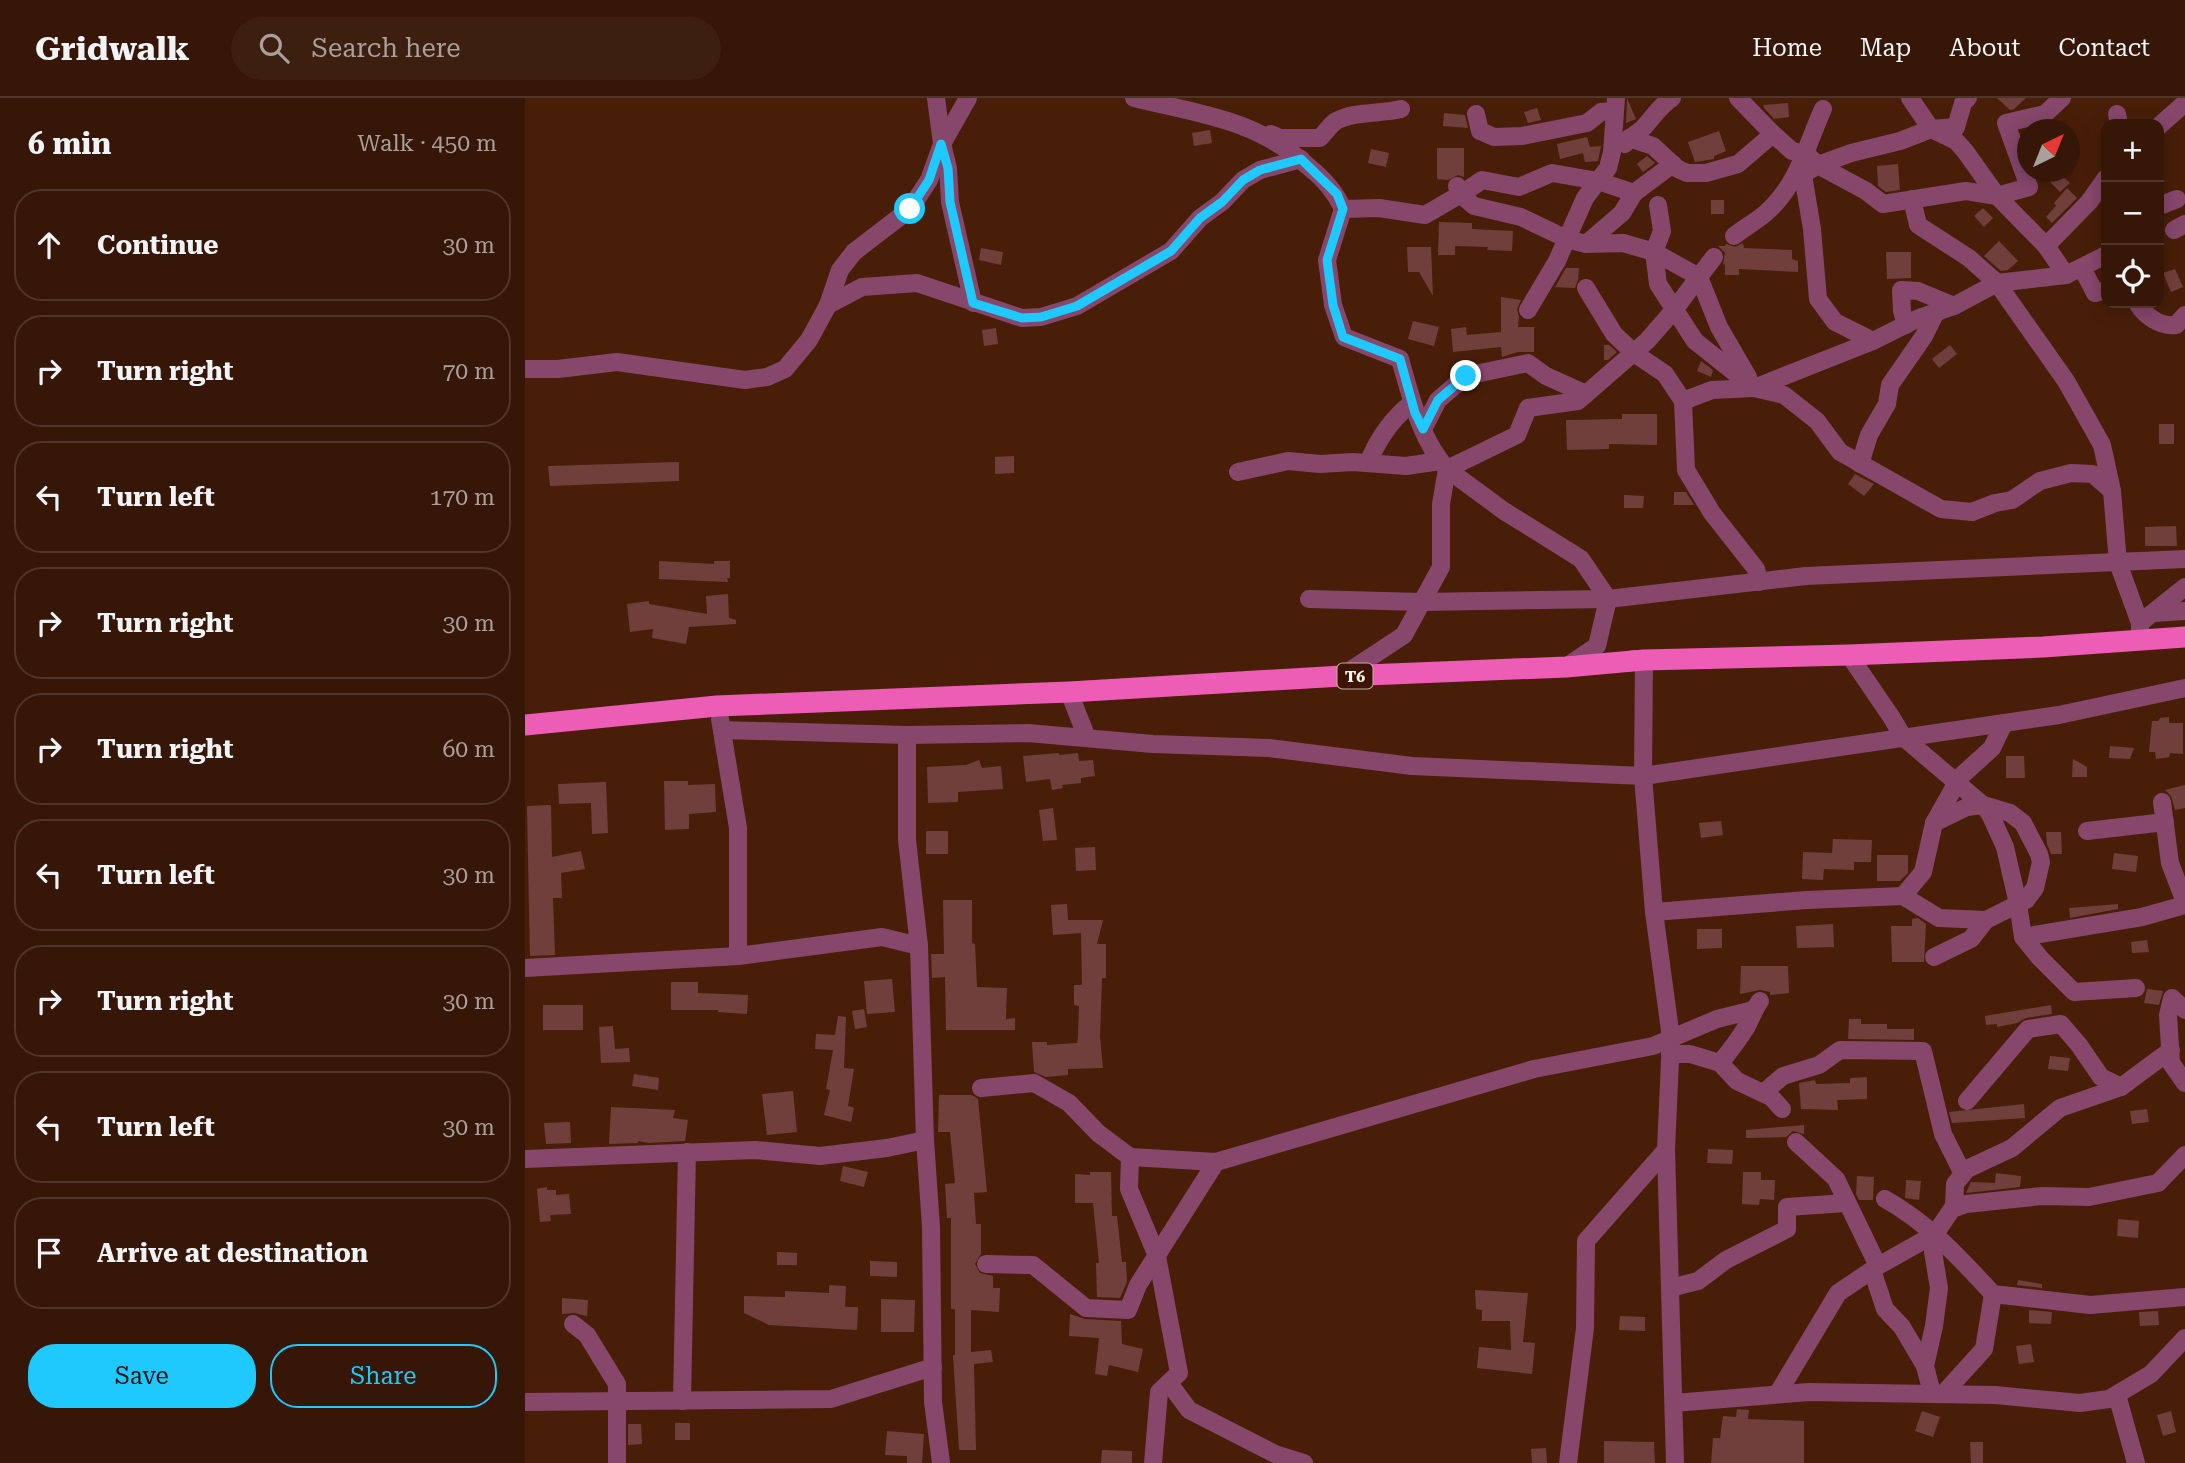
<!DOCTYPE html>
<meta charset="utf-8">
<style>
:root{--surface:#361606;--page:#3d1f10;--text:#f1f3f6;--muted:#aa9f9b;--line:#503528;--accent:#1fc9fd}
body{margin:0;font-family:"Roboto Serif",serif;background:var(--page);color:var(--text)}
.controls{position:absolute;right:21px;top:21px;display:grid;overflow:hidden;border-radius:14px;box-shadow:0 4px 18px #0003}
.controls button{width:63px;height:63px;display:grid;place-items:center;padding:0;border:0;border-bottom:2px solid var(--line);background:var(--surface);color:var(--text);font:35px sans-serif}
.compass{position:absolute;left:1492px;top:21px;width:63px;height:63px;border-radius:50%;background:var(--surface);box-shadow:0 4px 18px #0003;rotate:43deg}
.stop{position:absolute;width:21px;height:21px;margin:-16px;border:5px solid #1fc9fd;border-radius:50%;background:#fff}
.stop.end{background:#1fc9fd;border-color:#fff;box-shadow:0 2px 7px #0008}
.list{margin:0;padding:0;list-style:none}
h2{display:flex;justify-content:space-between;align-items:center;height:91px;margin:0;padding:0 28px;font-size:30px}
h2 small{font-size:23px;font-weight:400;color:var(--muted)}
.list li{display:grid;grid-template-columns:46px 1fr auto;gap:21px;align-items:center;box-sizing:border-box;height:112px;margin:0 14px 14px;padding:0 14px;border:2px solid var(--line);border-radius:28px}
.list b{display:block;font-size:26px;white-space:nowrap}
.list em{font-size:23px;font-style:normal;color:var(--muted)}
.actions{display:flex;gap:14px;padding:21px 28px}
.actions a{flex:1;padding:16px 0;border:2px solid var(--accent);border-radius:28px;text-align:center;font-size:24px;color:var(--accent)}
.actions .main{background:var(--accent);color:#111}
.icon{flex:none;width:38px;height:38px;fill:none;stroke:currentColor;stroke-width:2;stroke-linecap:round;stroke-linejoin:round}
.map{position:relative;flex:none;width:1660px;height:1365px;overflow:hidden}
header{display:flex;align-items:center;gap:42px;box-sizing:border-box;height:98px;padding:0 35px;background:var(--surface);border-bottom:2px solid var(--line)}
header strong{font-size:33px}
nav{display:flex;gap:38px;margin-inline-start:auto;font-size:24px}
.search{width:490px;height:63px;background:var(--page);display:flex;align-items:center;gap:18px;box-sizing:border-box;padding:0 24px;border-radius:38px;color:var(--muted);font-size:26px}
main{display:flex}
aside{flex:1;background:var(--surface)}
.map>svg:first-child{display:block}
</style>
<header>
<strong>Gridwalk</strong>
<div class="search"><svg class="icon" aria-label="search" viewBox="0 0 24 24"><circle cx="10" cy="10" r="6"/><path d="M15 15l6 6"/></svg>Search here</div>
<nav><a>Home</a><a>Map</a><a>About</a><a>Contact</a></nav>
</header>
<main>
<aside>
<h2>6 min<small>Walk · 450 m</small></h2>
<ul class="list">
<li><svg class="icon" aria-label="ahead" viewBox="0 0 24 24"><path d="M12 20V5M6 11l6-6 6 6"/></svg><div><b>Continue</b></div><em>30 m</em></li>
<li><svg class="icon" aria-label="right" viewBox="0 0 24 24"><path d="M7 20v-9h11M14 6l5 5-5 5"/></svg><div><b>Turn right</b></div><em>70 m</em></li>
<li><svg class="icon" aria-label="left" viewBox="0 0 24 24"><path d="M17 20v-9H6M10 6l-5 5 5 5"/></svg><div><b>Turn left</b></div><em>170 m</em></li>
<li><svg class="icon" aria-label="right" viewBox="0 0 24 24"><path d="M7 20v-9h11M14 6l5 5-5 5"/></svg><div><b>Turn right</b></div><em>30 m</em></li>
<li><svg class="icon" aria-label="right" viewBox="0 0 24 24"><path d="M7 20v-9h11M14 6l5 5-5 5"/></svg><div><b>Turn right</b></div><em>60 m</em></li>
<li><svg class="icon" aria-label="left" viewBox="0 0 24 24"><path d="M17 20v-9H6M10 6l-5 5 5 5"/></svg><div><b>Turn left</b></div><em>30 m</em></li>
<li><svg class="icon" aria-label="right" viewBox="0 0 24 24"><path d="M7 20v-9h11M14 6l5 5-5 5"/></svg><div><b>Turn right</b></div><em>30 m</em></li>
<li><svg class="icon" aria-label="left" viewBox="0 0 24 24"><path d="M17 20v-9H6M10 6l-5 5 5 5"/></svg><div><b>Turn left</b></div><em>30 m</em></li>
<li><svg class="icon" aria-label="arrive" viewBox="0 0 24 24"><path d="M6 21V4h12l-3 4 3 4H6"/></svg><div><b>Arrive at destination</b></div></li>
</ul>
<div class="actions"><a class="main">Save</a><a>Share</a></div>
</aside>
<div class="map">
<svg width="1660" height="1365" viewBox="0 0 1660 1365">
<rect width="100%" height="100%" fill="#481e08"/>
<g fill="#713f3b">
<polygon points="1102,0 1111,21 1101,25 1102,1"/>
<polygon points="1472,0 1501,0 1489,11 1485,12"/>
<polygon points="1263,5 1264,19 1249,21 1239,10 1238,7"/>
<polygon points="1012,10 1016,22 1003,25 999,14"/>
<polygon points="919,15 940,17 943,30 918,28"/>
<polygon points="685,32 687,45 669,48 667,35"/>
<polygon points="1194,33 1201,53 1189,58 1189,61 1170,64 1163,44"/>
<polygon points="1062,39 1065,49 1076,48 1073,63 1060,64 1058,55 1035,61 1032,46"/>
<polygon points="912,50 939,50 939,79 933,77 923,82 912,81"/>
<polygon points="846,51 864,55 861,69 843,65"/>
<polygon points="1122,58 1130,65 1118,74 1112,66"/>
<polygon points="1373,66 1375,92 1361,94 1353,88 1352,68"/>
<polygon points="1530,74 1533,74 1545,85 1535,94 1522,81"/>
<polygon points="1542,90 1552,100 1527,125 1521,119 1531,108 1529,105"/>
<rect x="1186" y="102" width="13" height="14"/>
<polygon points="1458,110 1468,120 1459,129 1449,118"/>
<polygon points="914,124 947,125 947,131 988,133 987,153 962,152 963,149 930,148 930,157 913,157"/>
<polygon points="1474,143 1493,163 1483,172 1476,173 1459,158"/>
<polygon points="1218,145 1219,150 1267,152 1267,161 1273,163 1273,174 1214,171 1214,177 1200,177 1200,166 1198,167 1200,155 1193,148 1200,148 1201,146 1210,149"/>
<polygon points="882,149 906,149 908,198 894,174 883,174"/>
<polygon points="456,150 478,154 476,167 454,162"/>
<polygon points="1361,154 1386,154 1386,180 1362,181"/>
<polygon points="1041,170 1054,170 1053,182 1050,190 1030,189"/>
<polygon points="1650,171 1658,189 1646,194 1638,175"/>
<polygon points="976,199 996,202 992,211 994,219 993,229 1009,229 1009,254 993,254 977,259 976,249 928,254 926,231 941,229 942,237 976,234"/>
<polygon points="888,223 914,229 909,248 883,241"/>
<polygon points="471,230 473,246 459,248 457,232"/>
<polygon points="1079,247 1084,247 1092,254 1083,262 1079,262"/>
<polygon points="1425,247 1432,256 1414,270 1407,261"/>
<polygon points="1176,263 1188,272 1186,279 1172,273"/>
<polygon points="1097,316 1132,316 1132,347 1084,346 1084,351 1042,352 1041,322 1097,321"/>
<rect x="1634" y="326" width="15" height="20"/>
<polygon points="489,358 489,375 470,376 470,359"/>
<polygon points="154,364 154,383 25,388 23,368"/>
<polygon points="1330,376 1349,386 1339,398 1323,386"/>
<polygon points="1149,394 1161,394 1169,407 1149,407"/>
<polygon points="1099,397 1119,398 1118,410 1099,410"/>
<polygon points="1651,428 1652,448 1620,448 1620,429"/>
<polygon points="134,463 189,466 189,463 205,463 205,480 202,480 203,484 134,481"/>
<polygon points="203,496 204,520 211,522 211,526 164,529 161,546 127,540 128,531 105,534 102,506 124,503 124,506 182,516 181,498"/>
<polygon points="1644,619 1644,625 1658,625 1658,656 1645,655 1644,659 1631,661 1630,654 1624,654 1627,623 1633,623 1635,620"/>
<polygon points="1585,648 1609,650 1605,661 1584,660"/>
<polygon points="534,655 534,657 553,655 554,663 568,662 570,678 556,680 556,685 537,687 538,690 527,692 525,681 501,684 498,658"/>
<polygon points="1481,658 1499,658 1500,680 1481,680"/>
<polygon points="1548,661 1562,669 1562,679 1547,679"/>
<polygon points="454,662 457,670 476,668 478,691 433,694 433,704 403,705 402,669 441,667"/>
<polygon points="139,683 163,683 163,687 190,686 191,714 164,716 164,731 140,732"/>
<polygon points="81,684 83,735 67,736 66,705 34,706 33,686"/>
<polygon points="1660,687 1660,710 1650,712 1646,698 1640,692"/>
<polygon points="26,707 27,759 56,753 60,771 36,775 37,800 28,800 30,857 5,858 2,708"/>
<polygon points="528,710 532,742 518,743 514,712"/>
<polygon points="1196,723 1198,737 1176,740 1174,725"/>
<rect x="401" y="733" width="22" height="23"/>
<polygon points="1521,734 1536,734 1537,756 1526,756 1522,746"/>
<polygon points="1308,741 1347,742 1346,764 1329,764 1329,772 1299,771 1298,782 1277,781 1278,754 1307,755"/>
<polygon points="570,749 571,772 551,773 550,750"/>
<polygon points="1589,755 1613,758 1611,774 1587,771"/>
<polygon points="1352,757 1383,757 1383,775 1375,783 1352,783"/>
<polygon points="418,802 447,802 447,845 450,846 452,889 482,890 481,921 490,920 490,932 421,932 420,879 407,880 406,856 419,856"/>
<polygon points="542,806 543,822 578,822 572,846 581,846 581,880 577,880 575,939 578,970 543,971 543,977 521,979 509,974 507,944 522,944 522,947 552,945 553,939 554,908 549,907 549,887 557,887 556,835 528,837 526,807"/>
<polygon points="1593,806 1593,811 1545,820 1544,810"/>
<polygon points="1393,820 1401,826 1399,864 1367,864 1366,828 1387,828 1387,821"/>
<polygon points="1308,826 1309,849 1272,850 1271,828"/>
<polygon points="1172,831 1197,831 1197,850 1172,851"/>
<polygon points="1622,842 1624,854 1607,855 1606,844"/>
<polygon points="1216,868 1263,868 1264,895 1245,897 1245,894 1235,892 1215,896"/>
<polygon points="367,881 370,914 342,916 339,883"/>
<polygon points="146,884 173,884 173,895 223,897 222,916 193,914 193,912 146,912"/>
<polygon points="1622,891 1638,893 1634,907 1619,905"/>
<rect x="18" y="907" width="40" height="25"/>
<polygon points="1526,907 1527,916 1501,920 1492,925 1472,929 1472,926 1461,927 1460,918"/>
<polygon points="339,911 342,929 330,931 327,913"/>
<polygon points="313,918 321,919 319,970 329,971 323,1008 329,1010 326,1024 299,1017 305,992 301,991 308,952 290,951 291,936 310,937"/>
<polygon points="1324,921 1336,921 1336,926 1362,926 1362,931 1389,931 1389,942 1323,941"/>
<polygon points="88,928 90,951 104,950 105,964 76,965 74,929"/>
<polygon points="1525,958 1545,960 1543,973 1523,971"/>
<polygon points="109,976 134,980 133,992 107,988"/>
<polygon points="1342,979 1342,1001 1312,1002 1313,1012 1276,1011 1274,985 1290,982 1291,986 1325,985 1325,980"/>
<polygon points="268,993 272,1034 242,1037 237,996"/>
<polygon points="414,997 447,997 453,1001 462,1094 449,1095 451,1126 456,1126 456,1156 450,1166 455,1175 468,1178 468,1190 475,1190 474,1214 446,1212 446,1254 466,1252 468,1264 449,1266 451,1352 434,1352 428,1257 430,1257 430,1211 426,1211 426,1120 422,1120 420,1086 430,1085 425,1034 413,1034"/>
<polygon points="1499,1006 1500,1020 1427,1025 1424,1014"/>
<polygon points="86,1009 150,1012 148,1020 163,1022 160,1043 123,1045 113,1043 113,1045 84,1046"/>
<polygon points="1622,1011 1624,1024 1607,1026 1605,1013"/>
<polygon points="45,1024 46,1045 21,1046 19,1025"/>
<polygon points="1279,1027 1279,1036 1268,1033 1261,1039 1221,1040 1221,1032"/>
<polygon points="1183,1051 1208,1052 1207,1066 1182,1065"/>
<polygon points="318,1068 343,1074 339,1089 315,1083"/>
<polygon points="565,1074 586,1074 587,1118 592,1118 597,1164 601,1164 602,1184 595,1200 572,1199 571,1165 574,1165 568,1105 550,1105 550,1076 565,1077"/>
<polygon points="1218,1074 1236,1074 1236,1082 1250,1082 1249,1102 1235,1101 1234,1107 1217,1106"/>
<polygon points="1471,1075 1496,1078 1495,1089 1441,1095 1446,1084 1470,1085"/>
<polygon points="1332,1078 1349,1079 1348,1102 1334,1102 1331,1096"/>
<polygon points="1381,1082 1396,1083 1394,1102 1380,1100"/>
<polygon points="22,1089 22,1092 31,1092 31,1097 44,1096 46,1116 25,1117 26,1123 15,1124 12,1091"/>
<polygon points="1593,1121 1614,1123 1613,1140 1592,1138"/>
<polygon points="252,1154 272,1155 272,1167 252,1167"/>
<polygon points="345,1163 372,1164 372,1179 345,1178"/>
<polygon points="1493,1182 1517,1186 1517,1190 1492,1187"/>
<polygon points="304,1187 321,1188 320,1209 333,1209 332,1232 244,1227 219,1215 219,1198 260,1199 260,1193 304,1195"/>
<polygon points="950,1192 1003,1195 998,1244 1010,1245 1007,1276 952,1270 954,1249 986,1252 985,1223 957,1223 957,1212 951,1211"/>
<polygon points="37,1200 63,1202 62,1218 49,1215 37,1216"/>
<polygon points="356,1201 390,1202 389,1234 356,1234"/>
<polygon points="1504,1212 1527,1214 1526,1226 1504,1225"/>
<polygon points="1633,1213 1634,1227 1615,1228 1614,1214"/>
<polygon points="545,1216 560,1221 596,1223 597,1246 618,1251 613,1274 584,1267 582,1278 570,1276 574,1240 544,1238"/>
<polygon points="1095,1218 1120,1219 1120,1233 1094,1232"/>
<polygon points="1506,1246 1509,1264 1494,1266 1491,1248"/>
<polygon points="1212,1311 1224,1312 1223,1321 1279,1323 1279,1365 1186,1365 1188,1340 1195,1340 1198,1318 1211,1319"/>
<polygon points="1397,1313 1415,1319 1408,1339 1390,1333"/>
<polygon points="1646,1313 1651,1334 1638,1338 1632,1317"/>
<rect x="150" y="1325" width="15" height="17"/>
<polygon points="103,1326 116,1326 117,1346 103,1347"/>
<polygon points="362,1333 399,1336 397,1365 382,1365 382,1358 360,1357"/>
<polygon points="1079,1343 1129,1344 1130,1365 1079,1365"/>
<polygon points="1445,1344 1458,1344 1458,1365 1446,1365"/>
<polygon points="1021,1350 1022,1365 1007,1365 1006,1351"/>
<polygon points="577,1352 607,1353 607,1365 576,1365"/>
</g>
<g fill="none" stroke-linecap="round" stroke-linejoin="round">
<g stroke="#86476b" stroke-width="18">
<polyline points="443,0 417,46 423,70 425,104 448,205"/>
<path d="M609,0c66,16 122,21 175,69 15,12 26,24 34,42"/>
<polyline points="1213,0 1248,36"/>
<polyline points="1385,0 1406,31 1431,43 1440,53 1472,98 1521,148 1541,177"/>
<polyline points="951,16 955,33 969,39 997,38 1062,25 1076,14 1089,13"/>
<polyline points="1592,16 1594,26"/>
<polyline points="1634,28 1660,5"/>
<path d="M746,36l9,4h40c5,-5 10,-13 16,-17 18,-10 45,-7 65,-12"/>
<polyline points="1104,40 1128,48 1153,71 1162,75 1181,75 1213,66 1248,36 1267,53 1281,56 1293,67 1341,93 1358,106 1441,93 1472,98 1504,89 1481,25 1520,16 1537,0"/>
<path d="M1100,46c5,-8 12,-10 18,-16 10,-10 16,-22 29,-30"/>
<polyline points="1278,77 1287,131 1293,201 1310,224 1348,243"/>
<polyline points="1267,83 1293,67 1326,55 1375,43 1406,31 1431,29 1438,5 1443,0"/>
<polyline points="932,88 936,97 949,108 996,119 1042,141 1061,146 1098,145 1129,154 1174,179 1194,229 1223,279"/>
<polyline points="1387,101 1393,127 1444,160 1472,185 1541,283 1577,347 1587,393 1593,465 1615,525"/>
<polyline points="1133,107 1137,133 1129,154 1133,186 1170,243 1229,290 1259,297 1292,323 1315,354 1416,411 1447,414 1470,405 1487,402 1515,383 1546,375 1568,376 1587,393"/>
<polyline points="1634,108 1652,101"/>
<polyline points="1649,132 1660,126"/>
<path d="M1209,138c11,-9 25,-16 35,-26 30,-28 38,-66 54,-101"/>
<polyline points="1061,146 1097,115 1109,95"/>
<polyline points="1521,148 1564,104 1581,80"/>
<polyline points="1557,170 1570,195 1581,192"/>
<polyline points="1061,190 1089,236 1109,255 1140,276 1158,303 1161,372 1187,415 1231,471 1234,484"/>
<path d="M1612,205c8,13 23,24 39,22l9,-10"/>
<polyline points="303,207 337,189 392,185 497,220 516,219 552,208 646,153 675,120 697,104 718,82 735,72 776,61"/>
<polyline points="1003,212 1032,163 1060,100 1083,70 1087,54 1091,0"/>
<polyline points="1381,227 1377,213 1376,192 1393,193 1429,208"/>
<polyline points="0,271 33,271 92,264 220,282 242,279 260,271 284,242 303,207 315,172 329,154 385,111 404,82 417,46 411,0"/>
<polyline points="1158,303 1187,292 1229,290 1348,243 1394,220 1429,208 1472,185 1541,177 1581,157"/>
<polyline points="898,331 913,302 941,278 1003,265 1021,278 1061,296"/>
<path d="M843,365c10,-24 23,-44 44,-60"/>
<polyline points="1335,366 1344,337 1362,306 1365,287 1399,238 1411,214"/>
<polyline points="922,371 992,337 1003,310 1053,303 1122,243 1149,212 1189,159"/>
<polyline points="713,374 763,363 795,366 828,364 881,368 915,363"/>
<polyline points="784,501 897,504 1083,501 1281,478 1660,461"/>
<polyline points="1628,515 1660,513"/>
<polyline points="1615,534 1615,525 1660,489"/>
<polyline points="1324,557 1367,620 1378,639 1458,707 1465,716 1480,749 1493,806 1498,839 1515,860 1549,894 1611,890"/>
<polyline points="1108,561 1119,562 1118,678 1129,814 1146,940 1141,1052 1150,1365"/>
<path d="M1041,569l31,-21 11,-47 -27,-40 -77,-48 -57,-42c-27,-30 -36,-72 -47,-110l-56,-22 -11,-32 -6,-45 16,-51 36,-1 46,7 41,-24 16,-11 37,7 33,-14 46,8 36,12 39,-29"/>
<polyline points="817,578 879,537 916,469 916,406 922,371"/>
<polyline points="544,594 562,640"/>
<polyline points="195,621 213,730 213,858 357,839 394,848 400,1042 406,1129 408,1304 416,1365"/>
<polyline points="197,632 382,637 503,635 628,646 744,650 887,668 1118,678 1534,617 1660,590"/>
<polyline points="382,637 382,742 394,848"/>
<polyline points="1637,704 1645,765 1660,804"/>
<polyline points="1562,733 1640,724"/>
<polyline points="1378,798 1414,820 1461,822 1501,802 1510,790 1516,764 1514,756 1498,725 1485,715 1458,707 1442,709 1409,725"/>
<polyline points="1129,814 1282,802 1378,798 1398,774 1409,725 1435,679 1467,650 1479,625"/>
<polyline points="1498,839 1617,819 1660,807"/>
<polyline points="1409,859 1446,841 1461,822"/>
<polyline points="0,870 213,858"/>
<polyline points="1660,912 1647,900 1643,917 1646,965 1660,985"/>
<polyline points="1145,956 1165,956 1195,965 1212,983 1246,999 1257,1011"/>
<path d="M1195,965c10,-12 19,-24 27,-37 5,-9 7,-17 13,-25"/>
<polyline points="456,990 509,985 544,1005 573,1035 605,1059 691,1064"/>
<polyline points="1238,995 1258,978 1294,967 1315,952 1398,953 1418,1036 1438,1076"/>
<polyline points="1442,1003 1503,931 1536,926 1554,947 1576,979 1596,989"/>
<polyline points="1271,1044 1311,1081 1353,1168"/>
<polyline points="605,1059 604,1091 632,1158 654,1275 634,1294 628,1365"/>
<polyline points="0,1061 230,1052 295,1058 362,1050 400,1042"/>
<path d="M1360,1101c43,24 75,59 108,95"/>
<polyline points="1429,1109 1430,1086 1442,1071 1487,1050 1535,1010 1596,989 1646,952"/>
<polyline points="461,1166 508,1167 561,1210 603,1212 613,1187 691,1064 1009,971 1128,948 1192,921 1228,912"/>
<polyline points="1347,1172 1360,1211 1377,1229 1400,1268"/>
<polyline points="1145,1190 1173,1183 1201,1162 1262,1131 1262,1109 1321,1105"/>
<polyline points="48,1226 62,1237 92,1286 92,1365"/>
<polyline points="644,1285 664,1312 750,1356 779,1365"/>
<polyline points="1253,1295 1313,1195 1353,1168 1410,1136 1427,1111 1441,1106 1517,1098 1564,1099 1633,1085 1660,1057"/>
<polyline points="1407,1295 1400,1268 1409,1228 1414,1190 1408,1154 1414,1141"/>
<polyline points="1419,1295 1459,1251 1468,1196 1565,1207 1660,1199"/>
<polyline points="1592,1297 1611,1365"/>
<polyline points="157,1303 162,1054"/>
<polyline points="0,1304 306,1301 408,1269"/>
<polyline points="1149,1305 1284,1294 1470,1297 1555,1305 1584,1301 1626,1276 1660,1240"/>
<polyline points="1043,1365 1060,1230 1061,1143 1141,1052"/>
</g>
<polyline stroke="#ed5db6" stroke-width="21" points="0,627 192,608 544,594 817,578 1041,569 1119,562 1324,557 1518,549 1660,539"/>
</g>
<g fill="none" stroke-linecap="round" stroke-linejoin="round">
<polyline stroke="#1fc9fd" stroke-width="9" points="385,111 404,82 416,46 423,70 425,104 448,205 497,220 516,219 552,208 646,153 675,120 697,104 718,82 735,72 776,61 812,96 818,111 802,162 808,207 818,239 875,261 890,315 898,331 913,302 941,278"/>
</g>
<g text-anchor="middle" stroke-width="5" stroke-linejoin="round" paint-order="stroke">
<rect fill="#3d1400" stroke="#c3afa6" stroke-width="2" x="812.5" y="565.5" width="35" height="25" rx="5"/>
<g font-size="16" font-weight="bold" fill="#fdf2ed">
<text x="830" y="584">T6</text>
</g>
</g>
</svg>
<div class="controls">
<button>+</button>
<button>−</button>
<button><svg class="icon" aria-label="locate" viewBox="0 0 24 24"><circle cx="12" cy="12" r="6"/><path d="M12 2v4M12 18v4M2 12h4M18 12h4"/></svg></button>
</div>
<svg class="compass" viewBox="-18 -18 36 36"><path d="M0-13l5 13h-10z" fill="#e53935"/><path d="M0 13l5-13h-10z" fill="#aa9f9b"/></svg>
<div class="stop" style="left:385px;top:111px"></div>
<div class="stop end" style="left:941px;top:278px"></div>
</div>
</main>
